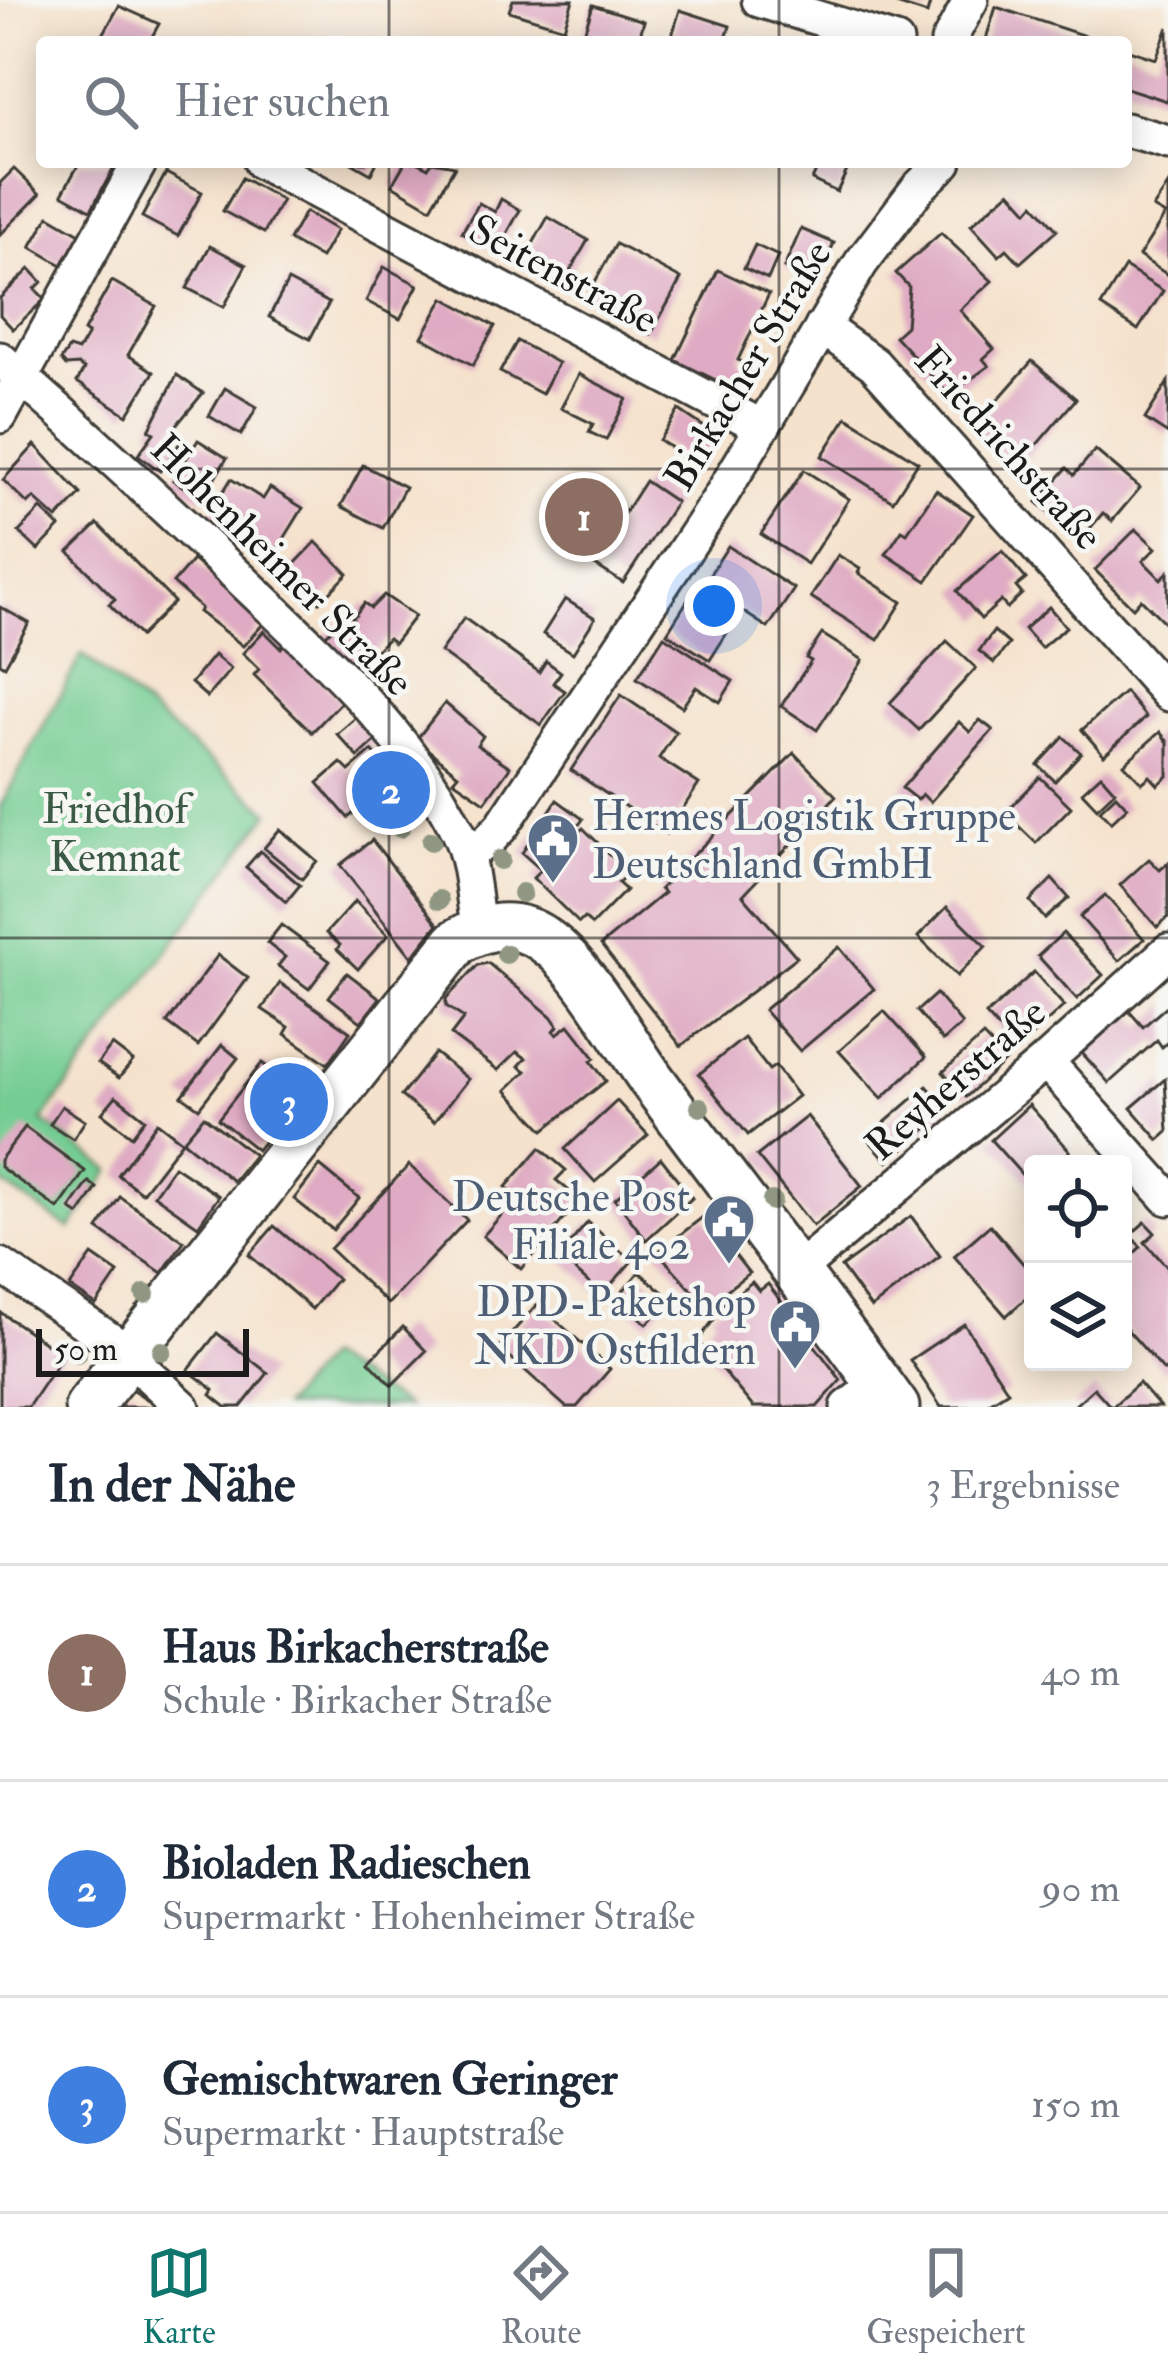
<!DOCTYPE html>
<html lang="de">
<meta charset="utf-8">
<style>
:root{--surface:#fff;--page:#f2f2f3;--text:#1f2937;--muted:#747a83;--line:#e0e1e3;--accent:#0f766e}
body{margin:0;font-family:"IM FELL Double Pica",serif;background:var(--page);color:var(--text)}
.controls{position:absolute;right:36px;bottom:36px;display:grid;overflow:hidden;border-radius:12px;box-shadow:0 6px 30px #0003}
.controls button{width:108px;height:108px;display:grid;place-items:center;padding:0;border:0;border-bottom:3px solid var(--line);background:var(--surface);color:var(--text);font:60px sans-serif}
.scale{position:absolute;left:36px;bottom:30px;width:213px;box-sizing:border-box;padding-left:12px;border:6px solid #1c1c1c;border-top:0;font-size:33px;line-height:42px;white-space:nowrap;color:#1c1c1c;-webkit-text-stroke:9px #f6f6f2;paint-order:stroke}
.you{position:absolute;left:714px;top:606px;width:42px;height:42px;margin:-30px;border:9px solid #fff;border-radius:50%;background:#1a73e8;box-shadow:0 0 0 18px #1a73e833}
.badge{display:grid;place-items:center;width:78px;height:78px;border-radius:50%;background:var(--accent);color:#fff;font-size:39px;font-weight:700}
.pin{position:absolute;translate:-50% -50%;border:6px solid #fff;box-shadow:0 3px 12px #0006}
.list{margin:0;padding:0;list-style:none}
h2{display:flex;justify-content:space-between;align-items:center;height:156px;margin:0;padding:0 48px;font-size:51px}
h2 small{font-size:39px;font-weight:400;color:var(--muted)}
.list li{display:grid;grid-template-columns:78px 1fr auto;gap:36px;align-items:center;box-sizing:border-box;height:216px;padding:0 48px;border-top:3px solid var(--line)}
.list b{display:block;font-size:45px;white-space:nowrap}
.list p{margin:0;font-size:39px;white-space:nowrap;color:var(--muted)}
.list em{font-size:39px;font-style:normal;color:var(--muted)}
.icon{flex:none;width:66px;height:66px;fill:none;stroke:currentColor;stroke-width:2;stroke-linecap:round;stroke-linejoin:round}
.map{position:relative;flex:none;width:1168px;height:1407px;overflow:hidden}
.search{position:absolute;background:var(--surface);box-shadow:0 6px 30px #0003;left:36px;right:36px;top:36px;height:132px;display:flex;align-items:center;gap:30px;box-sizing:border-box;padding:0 42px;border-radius:12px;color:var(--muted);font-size:45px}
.sheet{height:804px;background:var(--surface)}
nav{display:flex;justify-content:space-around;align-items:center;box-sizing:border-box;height:168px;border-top:3px solid var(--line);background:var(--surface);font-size:33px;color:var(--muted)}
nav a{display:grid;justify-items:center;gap:6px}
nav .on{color:var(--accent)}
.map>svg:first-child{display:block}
</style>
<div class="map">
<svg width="1168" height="1407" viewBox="0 0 1168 1407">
<rect width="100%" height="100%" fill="#f6f6f2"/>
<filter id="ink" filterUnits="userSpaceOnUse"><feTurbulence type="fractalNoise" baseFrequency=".00833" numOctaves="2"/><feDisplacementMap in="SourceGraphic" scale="24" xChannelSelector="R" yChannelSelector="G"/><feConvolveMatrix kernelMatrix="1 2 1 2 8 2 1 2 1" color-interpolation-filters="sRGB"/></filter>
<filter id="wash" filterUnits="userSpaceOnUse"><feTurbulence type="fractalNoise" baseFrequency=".004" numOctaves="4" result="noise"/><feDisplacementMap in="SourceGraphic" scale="48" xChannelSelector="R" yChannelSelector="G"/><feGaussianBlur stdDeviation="2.7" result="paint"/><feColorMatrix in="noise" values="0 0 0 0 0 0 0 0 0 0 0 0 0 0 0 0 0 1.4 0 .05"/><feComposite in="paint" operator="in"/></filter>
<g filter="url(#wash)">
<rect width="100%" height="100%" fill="#f5e2cc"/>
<g fill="#75cd93" stroke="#487458" stroke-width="3">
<polygon points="82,654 270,812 42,1121 111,1170 70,1229 0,1182 0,807"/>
<polygon points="325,1357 407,1407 282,1407"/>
</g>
<g id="blocks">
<g fill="#dfaac3">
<polygon points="513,0 573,0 564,28 509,11"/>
<polygon points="884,0 931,0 927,14"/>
<polygon points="593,5 644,21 638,42 581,42"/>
<polygon points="119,6 159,24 149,42 99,42"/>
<polygon points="996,7 1101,41 1101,42 985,42"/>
<polygon points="680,10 730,26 725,42 670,42"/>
<polygon points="1168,27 1168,97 1167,101 1126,88 1126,49 1156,59"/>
<polygon points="80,162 117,162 91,210 62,194"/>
<polygon points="350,162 377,162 371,174"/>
<polygon points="405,162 417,162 428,168 432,162 455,166 431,208 392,185"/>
<polygon points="820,162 850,164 837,192 812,180"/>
<polygon points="14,169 40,194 0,235 0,183"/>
<polygon points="166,173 202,192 178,236 142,217"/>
<polygon points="242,178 282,200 264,233 223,211"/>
<polygon points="1168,185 1168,275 1139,256 1165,215 1153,208"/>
<polygon points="1010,191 1028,211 1034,204 1057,230 1020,263 1007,249 999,256 971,225"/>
<polygon points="501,199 520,210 497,252 462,232 479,203 495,212"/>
<polygon points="305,212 337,230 321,258 289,240"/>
<polygon points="49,216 80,234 62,265 31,247"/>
<polygon points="548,217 588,240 562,286 522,263"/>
<polygon points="801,229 834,243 817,282 784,268"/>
<polygon points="941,233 992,281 960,310 994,349 983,359 989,366 949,395 895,336 906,326 909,287 896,273"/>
<polygon points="616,244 681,279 651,334 586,298"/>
<polygon points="755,245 778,256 768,279 744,268"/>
<polygon points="210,246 246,265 224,307 187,288"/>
<polygon points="384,267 418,285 400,319 366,301"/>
<polygon points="1125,267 1163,291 1138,330 1101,306"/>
<polygon points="30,269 42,282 35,289 45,299 13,329 0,315 0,298"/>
<polygon points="718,270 769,294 738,360 748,365 736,390 675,360"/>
<polygon points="112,281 156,306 128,355 154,372 127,415 77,382 84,369 78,365 66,366 61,360 69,348 78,351 88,334 84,331"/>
<polygon points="288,281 329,303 310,339 269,317"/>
<polygon points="444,298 495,326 473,365 422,337"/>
<polygon points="517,341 558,363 542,394 500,372"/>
<polygon points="1032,361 1076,399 1017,468 972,429"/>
<polygon points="579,374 627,399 606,440 589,432 593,424 561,408"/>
<polygon points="177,375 203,393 175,427 172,433 182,440 160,471 138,455 154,433 149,430"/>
<polygon points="1168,382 1168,434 1145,419"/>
<polygon points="225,388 257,407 241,435 209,416"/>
<polygon points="679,410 719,437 700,467 659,440"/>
<polygon points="847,417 918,462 893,501 822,456"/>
<polygon points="198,440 227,458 202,499 173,480"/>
<polygon points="35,445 81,494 57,519 34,498 28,504 3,480"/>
<polygon points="1095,450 1140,488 1112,521 1103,513 1081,539 1037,502 1067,468 1074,475"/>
<polygon points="363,465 405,487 383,528 341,506"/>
<polygon points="804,470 849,499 807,564 761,534"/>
<polygon points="231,479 263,499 270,488 303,508 274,555 209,515"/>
<polygon points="645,481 676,502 623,583 592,563"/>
<polygon points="936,490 973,515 927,581 886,554 902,530 907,533"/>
<polygon points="41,509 60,527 38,550 19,532"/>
<polygon points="98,524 174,602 140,636 109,604 115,599 69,552"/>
<polygon points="1136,529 1156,548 1143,561 1161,579 1168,572 1168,626 1141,599 1133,608 1095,570"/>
<polygon points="316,542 348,574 320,602 289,570"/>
<polygon points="728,546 794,589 768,628 703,585"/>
<polygon points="1002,551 1026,579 1016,587 1022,594 1007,608 1001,601 981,619 957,591"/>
<polygon points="838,555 860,569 858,573 902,602 878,640 811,597"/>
<polygon points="193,560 264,623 243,646 199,612 201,608 173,583"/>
<polygon points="384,595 415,616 394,643 388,638 355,671 323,638 348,613 353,618 364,603 371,608"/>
<polygon points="689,598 732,625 710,660 667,633"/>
<polygon points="565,599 595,618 573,653 543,634"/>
<polygon points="0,607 29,623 5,666 0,663"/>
<polygon points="1049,607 1066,627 1041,648 1024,629"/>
<polygon points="464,618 539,672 546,661 561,672 553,683 565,691 541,725 440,652"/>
<polygon points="264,631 281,648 284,644 342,701 312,732 254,675 259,669 243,653"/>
<polygon points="994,631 1009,644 994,663 979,651"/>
<polygon points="822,634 863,660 817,730 781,706 811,661 806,658"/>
<polygon points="664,636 733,681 720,702 696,687 682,707 637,678"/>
<polygon points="947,641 976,668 919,730 890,703"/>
<polygon points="214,655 231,669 207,697 191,683"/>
<polygon points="1125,692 1146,717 1104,755 1082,730"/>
<polygon points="621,695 676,732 659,758 699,784 666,834 571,770"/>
<polygon points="445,703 483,736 477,745 510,767 485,802 453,780 458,774 416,740"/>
<polygon points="360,714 380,737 358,757 337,734"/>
<polygon points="980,720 993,730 930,802 922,794 917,800 902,788 959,722 970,732"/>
<polygon points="1160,732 1168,742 1168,776 1158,785 1150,776 1142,783 1124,764"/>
<polygon points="1064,737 1081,753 1055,781 1038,765"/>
<polygon points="372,751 408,791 384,812 372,798 348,818 318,783 341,763 349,771"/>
<polygon points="794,753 836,796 743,895 797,957 681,1046 601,945 664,893 660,889"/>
<polygon points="1101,775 1115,791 1097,808 1082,792"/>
<polygon points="1040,777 1071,807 1036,843 1005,813"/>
<polygon points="1116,795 1127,807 1111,822 1100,810"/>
<polygon points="557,800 583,819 562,849 583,828 628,873 618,883 626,890 592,925 584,918 579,923 533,878 541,870 522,853"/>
<polygon points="280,829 317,861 302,879 264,848"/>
<polygon points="372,840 438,924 412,957 340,865"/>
<polygon points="260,851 300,885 286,902 246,867"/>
<polygon points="1149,859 1160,870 1168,863 1168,917 1157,927 1120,885"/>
<polygon points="1052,879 1069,898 1045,919 1030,901"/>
<polygon points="1105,895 1144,939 1119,961 1080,917"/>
<polygon points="355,901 388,935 358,969 337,949 340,945 326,933"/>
<polygon points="947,907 986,946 957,976 918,937"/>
<polygon points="281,925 330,961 309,989 278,966 285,957 267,943"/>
<polygon points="1063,933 1103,975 1077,999 1038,956"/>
<polygon points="839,947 874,989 800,1051 764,1010"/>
<polygon points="218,955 248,978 198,1046 167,1023"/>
<polygon points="488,963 551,1016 558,1026 554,1031 557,1034 569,1025 595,1058 591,1061 606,1081 544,1130 506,1090 526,1071 519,1066 526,1058 517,1052 498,1070 451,1035 464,1018 446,1006 446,999 478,965"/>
<polygon points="1034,972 1064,1006 1017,1049 986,1015"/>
<polygon points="347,973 380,998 361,1022 329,997"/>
<polygon points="280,983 350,1032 328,1064 285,1034 289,1027 262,1009"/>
<polygon points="936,994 962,1024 943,1041 917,1011"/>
<polygon points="1168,1005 1168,1042 1162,1047 1157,1040 1109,1083 1082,1053 1129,1011 1143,1027"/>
<polygon points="884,1011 926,1057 882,1098 839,1051"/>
<polygon points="983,1036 1006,1060 966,1097 943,1072"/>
<polygon points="744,1038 769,1070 775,1066 798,1096 748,1135 699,1074"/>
<polygon points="112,1045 133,1061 119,1078 98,1063"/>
<polygon points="222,1045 238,1058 199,1108 182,1096"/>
<polygon points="435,1053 468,1079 434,1122 401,1096"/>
<polygon points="262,1063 301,1093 257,1150 218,1119"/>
<polygon points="1165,1079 1168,1132 1159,1140 1131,1108"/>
<polygon points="927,1086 948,1110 888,1162 867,1138"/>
<polygon points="116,1096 145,1119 132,1136 102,1113"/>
<polygon points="617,1101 648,1135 595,1182 565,1149"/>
<polygon points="1029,1105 1070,1151 1056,1164 1033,1164 1033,1187 991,1140"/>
<polygon points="62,1106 85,1121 73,1139 50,1124"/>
<polygon points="204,1116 254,1155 233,1181 183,1141"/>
<polygon points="807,1116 862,1186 813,1226 757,1156"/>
<polygon points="157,1122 182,1141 142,1193 118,1175"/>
<polygon points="25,1127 85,1171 58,1209 0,1167 0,1160"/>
<polygon points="540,1148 566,1170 556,1180 580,1200 521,1269 483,1236 517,1197 506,1187"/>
<polygon points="661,1158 692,1198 646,1240 615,1199"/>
<polygon points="409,1165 467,1220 388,1304 330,1249"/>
<polygon points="174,1166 219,1196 198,1226 154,1195"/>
<polygon points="320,1166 359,1198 333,1230 294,1199"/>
<polygon points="89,1182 97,1188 79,1215 70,1209"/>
<polygon points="120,1197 184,1241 162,1273 98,1229"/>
<polygon points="704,1216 749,1273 706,1306 658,1252"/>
<polygon points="911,1216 940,1256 871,1308 841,1267"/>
<polygon points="588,1222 632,1261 602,1295 559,1256"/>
<polygon points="1145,1222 1155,1233 1145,1242 1168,1268 1168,1367 1164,1371 1123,1325 1123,1251 1127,1247 1133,1254 1141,1247 1130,1235"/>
<polygon points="990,1225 1033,1275 1033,1292 1006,1316 954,1256"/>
<polygon points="274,1226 337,1279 312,1309 249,1255"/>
<polygon points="92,1255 118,1273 96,1305 70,1287"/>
<polygon points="639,1272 670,1298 647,1324 617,1298"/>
<polygon points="752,1282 759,1291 768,1284 841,1380 817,1407 753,1407 698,1341 715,1318 711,1313"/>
<polygon points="538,1304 610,1369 577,1407 566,1407 499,1347"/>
<polygon points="0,1312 63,1355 28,1407 0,1407"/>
<polygon points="964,1324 1008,1391 983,1407 941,1407 910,1360"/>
<polygon points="403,1327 426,1351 392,1385 369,1361"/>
<polygon points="217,1333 268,1373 241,1407 226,1407 211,1395 214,1390 188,1370"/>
<polygon points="1139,1383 1160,1407 1112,1407"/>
<polygon points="130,1388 159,1407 118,1407"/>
<polygon points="1094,1388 1111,1407 1073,1407"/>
</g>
</g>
</g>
<g filter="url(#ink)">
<use href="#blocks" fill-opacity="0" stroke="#3d3a36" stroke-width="3"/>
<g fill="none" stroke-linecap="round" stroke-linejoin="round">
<g stroke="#3d3a36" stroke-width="39">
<g id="street">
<polyline points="759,0 896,42"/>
<polyline points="948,42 971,0"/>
<polyline points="1126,130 1168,142"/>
<polyline points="261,162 762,427"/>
<polyline points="822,327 874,364 1168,694"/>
<path d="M0,359c84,72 164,147 244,223 77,74 166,152 214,250 15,31 14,66 21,98"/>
<polyline points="0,416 140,162"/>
<polyline points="467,853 488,841 502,826 719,499 861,263 918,188 945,162"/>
<polyline points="1046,1061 1168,1198"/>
<polyline points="0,1265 113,1342 183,1407"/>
<polyline points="798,1270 1046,1061 1168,951"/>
<polyline points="848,1407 879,1383"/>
</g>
</g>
<g stroke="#3d3a36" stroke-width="51">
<path id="secondary" d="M88,1407l369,-465c27,-17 58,-22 86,-3 42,28 80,102 111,144 80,109 164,214 242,324"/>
</g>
<use href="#street" stroke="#fff" stroke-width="33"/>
<use href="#secondary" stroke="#fff" stroke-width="45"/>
</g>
<g fill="#8f9782">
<circle cx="400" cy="828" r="10"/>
<circle cx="431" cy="841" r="10"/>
<circle cx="500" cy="860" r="10"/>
<circle cx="522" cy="893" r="10"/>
<circle cx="439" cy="900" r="10"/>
<circle cx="506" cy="954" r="10"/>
<circle cx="700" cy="1107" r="10"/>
<circle cx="772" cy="1201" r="10"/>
<circle cx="145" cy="1294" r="10"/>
<circle cx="162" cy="1351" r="10"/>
<circle cx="77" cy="1353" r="10"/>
</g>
</g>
<path fill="none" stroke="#1c1c1c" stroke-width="3" stroke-opacity="0.55" d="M389,0v42M779,0v42M389,162v1245M779,162v1245M0,469h1168M0,938h1168"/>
<defs>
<g id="civic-pin" transform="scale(2.7)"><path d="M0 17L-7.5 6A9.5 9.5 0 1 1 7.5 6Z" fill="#5c6f8a" stroke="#f6f6f2"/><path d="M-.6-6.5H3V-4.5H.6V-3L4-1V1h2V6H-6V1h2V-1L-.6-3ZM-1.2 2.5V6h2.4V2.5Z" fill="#fff"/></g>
</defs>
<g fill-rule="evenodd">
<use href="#civic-pin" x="553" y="839"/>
<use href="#civic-pin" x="729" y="1220"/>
<use href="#civic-pin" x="795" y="1325"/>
</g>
<g text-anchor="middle" stroke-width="9" stroke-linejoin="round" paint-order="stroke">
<g font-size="42" fill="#1c1c1c" stroke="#f6f6f2">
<text transform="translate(564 273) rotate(28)" y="15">Seitenstraße</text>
<text transform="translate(747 365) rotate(-59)" y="15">Birkacher Straße</text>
<text transform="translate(1010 447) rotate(48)" y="15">Friedrichstraße</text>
<text transform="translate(283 564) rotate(45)" y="15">Hohenheimer Straße</text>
<text transform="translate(955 1078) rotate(-41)" y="15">Reyherstraße</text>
</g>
<g font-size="42" fill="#3b5a46" stroke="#f6f6f2">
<text x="115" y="823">Friedhof<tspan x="115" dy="48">Kemnat</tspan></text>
</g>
<g font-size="42" fill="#4e5e75" stroke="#f6f6f2" text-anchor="end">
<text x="592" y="830" text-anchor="start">Hermes Logistik Gruppe<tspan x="592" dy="48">Deutschland GmbH</tspan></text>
<text x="690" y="1211">Deutsche Post<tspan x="690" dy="48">Filiale 402</tspan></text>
<text x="756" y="1316">DPD-Paketshop<tspan x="756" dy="48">NKD Ostfildern</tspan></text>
</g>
</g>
</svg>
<div class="controls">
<button><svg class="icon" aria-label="locate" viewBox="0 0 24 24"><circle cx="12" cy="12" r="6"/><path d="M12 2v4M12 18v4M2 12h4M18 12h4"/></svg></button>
<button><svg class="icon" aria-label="layers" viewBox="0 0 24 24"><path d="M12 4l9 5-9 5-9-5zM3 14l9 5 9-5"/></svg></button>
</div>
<div class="scale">50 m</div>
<div class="you"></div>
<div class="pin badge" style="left:584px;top:517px;background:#8d6e63">1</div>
<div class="pin badge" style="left:391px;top:790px;background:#3f7fe0">2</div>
<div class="pin badge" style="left:289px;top:1102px;background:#3f7fe0">3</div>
<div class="search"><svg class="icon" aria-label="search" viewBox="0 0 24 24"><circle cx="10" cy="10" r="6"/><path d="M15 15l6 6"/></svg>Hier suchen</div>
</div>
<section class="sheet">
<h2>In der Nähe<small>3 Ergebnisse</small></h2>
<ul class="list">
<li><span class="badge" style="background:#8d6e63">1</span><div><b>Haus Birkacherstraße</b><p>Schule · Birkacher Straße</p></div><em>40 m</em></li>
<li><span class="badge" style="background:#3f7fe0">2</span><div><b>Bioladen Radieschen</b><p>Supermarkt · Hohenheimer Straße</p></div><em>90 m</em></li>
<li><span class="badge" style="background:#3f7fe0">3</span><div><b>Gemischtwaren Geringer</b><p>Supermarkt · Hauptstraße</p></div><em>150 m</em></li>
</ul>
</section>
<nav>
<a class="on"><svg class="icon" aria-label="map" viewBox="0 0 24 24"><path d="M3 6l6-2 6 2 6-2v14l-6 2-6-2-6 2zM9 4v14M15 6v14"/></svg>Karte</a>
<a><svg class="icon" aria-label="directions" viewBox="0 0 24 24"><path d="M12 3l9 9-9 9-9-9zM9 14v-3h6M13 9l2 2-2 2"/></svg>Route</a>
<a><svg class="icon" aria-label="saved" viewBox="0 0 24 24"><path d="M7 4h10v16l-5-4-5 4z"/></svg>Gespeichert</a>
</nav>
